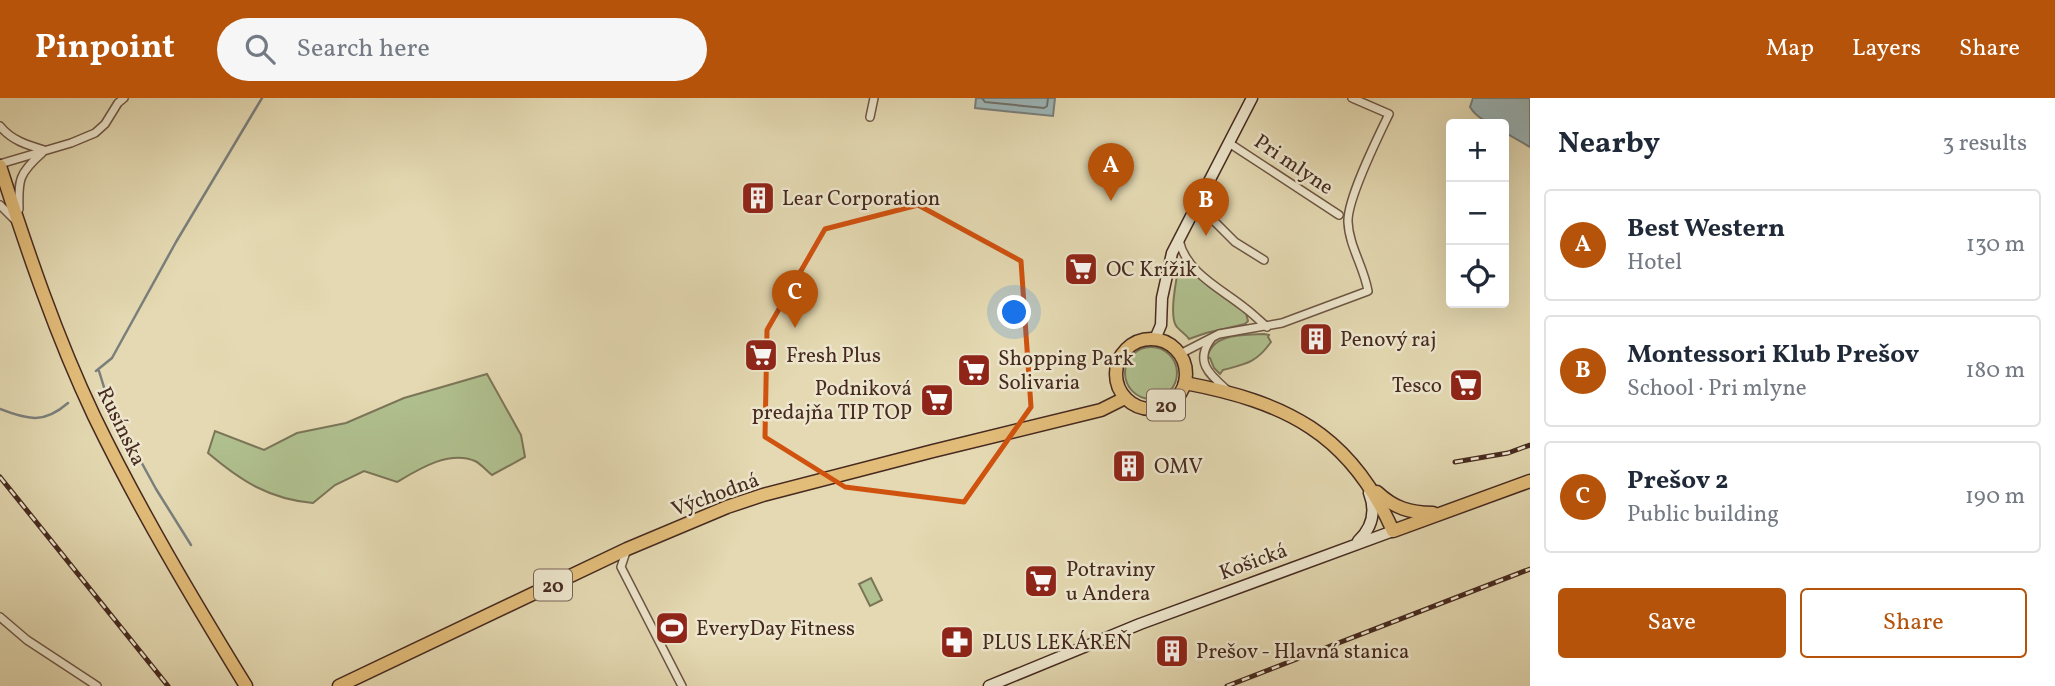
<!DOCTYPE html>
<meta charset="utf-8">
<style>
:root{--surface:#fff;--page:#f6f6f7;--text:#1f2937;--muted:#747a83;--line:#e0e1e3;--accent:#b45309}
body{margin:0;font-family:Vollkorn,serif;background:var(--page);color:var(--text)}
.controls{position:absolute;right:21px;top:21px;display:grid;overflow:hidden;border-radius:7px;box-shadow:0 7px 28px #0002}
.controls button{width:63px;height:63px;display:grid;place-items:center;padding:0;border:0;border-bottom:2px solid var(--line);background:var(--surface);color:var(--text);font:35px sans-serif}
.you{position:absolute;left:1015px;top:215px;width:24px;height:24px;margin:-18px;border:5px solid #fff;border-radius:50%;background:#1a73e8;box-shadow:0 0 0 10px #1a73e833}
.badge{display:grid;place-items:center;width:46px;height:46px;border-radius:50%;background:var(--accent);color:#fff;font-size:23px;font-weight:700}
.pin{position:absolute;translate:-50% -58px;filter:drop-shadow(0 2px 4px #0008)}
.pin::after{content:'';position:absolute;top:37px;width:24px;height:21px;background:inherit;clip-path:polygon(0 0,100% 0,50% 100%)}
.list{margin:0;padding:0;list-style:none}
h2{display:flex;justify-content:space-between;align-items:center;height:91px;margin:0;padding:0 28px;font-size:30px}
h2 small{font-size:23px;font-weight:400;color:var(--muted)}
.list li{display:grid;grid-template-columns:46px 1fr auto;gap:21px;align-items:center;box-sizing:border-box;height:112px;margin:0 14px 14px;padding:0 14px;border:2px solid var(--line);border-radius:7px}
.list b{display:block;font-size:26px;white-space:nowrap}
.list p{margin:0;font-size:23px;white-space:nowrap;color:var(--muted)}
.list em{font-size:23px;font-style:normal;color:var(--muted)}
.actions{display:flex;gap:14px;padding:21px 28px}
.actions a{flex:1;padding:16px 0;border:2px solid var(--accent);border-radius:7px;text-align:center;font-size:24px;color:var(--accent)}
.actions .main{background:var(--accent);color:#fff}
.icon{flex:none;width:38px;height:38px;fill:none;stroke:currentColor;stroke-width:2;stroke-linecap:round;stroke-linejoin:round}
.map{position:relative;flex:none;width:1530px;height:588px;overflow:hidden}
header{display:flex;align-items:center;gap:42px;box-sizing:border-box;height:98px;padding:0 35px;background:var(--accent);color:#fff}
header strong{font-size:33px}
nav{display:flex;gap:38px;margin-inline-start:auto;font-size:24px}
.search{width:490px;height:63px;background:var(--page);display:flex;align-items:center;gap:18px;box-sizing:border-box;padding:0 24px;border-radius:38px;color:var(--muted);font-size:26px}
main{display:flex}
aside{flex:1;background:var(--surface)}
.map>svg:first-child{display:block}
</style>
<header>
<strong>Pinpoint</strong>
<div class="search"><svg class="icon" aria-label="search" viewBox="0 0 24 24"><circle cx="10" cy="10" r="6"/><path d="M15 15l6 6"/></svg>Search here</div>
<nav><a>Map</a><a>Layers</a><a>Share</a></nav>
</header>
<main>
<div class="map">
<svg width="1530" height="588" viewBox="0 0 1530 588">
<rect width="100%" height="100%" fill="#e4d9b2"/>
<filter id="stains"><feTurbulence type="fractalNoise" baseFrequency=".00286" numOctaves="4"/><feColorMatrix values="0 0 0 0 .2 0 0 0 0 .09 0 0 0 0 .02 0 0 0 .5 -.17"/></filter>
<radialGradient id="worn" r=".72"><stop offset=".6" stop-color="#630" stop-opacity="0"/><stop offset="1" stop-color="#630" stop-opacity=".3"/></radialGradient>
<g fill="#b0c08f" stroke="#7b7558" stroke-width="2">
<path d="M1183,163l25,25 38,27 2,8 -3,3 -39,9 -17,6c-3,-5 -8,-7 -12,-12 -9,-10 0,-50 2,-63z"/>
<path d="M1264,236l5,1 -1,2 3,5c-15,21 -25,22 -48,28l-3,4 -6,-6 -4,-10h-3c5,-25 36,-23 57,-24z"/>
<circle cx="1151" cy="275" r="26"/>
<path d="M487,276l34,61 4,22 -33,18c-5,-4 -11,-11 -17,-14 -26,-11 -56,8 -78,21l-33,-11 -29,14 -22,18c-44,-4 -72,-22 -105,-50l7,-22 49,19 33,-17 49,-10 58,-25z"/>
<polygon points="871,480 882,502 870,508 859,486"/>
</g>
<g fill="#9cb7b9" stroke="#7a7f7c" stroke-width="2">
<polygon points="976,0 1055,0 1053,18 975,10"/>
<path d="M1473,0h57v49l-26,-15v-8c-14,0 -26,-4 -34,-17z"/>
</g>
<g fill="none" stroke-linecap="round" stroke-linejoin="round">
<polyline stroke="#71706c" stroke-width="2" points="982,0 985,4 1044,10 1047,8 1048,0"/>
<g stroke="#7a7f7c" stroke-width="2.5">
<polyline points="96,273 112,260 176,144 262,0"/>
<polyline points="99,273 107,299"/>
<path d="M0,311c28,11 44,15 68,-6"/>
<polyline points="115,316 156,391 191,447"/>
</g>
<g stroke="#6e5644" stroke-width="10">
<g id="street">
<polyline points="870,19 874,0"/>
<path d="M0,28c11,14 27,19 44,24"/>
<polyline points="1229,45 1339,117"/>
<polyline points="0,66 71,45 95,35 105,26 118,5 124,0"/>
<polyline points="1197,106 1235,144 1264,162"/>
<polyline points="0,107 14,121"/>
<path d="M19,111c-1,-29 0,-36 23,-56"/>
<path d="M1179,142c7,33 43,49 66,68 8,6 15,13 22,19"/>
<path d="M1211,241c-17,23 -1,36 16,51"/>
<path d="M1180,256l39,-20 63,-11 86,-32c-4,-24 -19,-45 -20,-69 -1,-23 30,-85 41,-108l-37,-16"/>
<polyline points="627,451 621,469 682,588"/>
<polyline points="0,519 27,542 97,588"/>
</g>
</g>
<g stroke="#462a20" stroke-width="13">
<g id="secondary">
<polyline points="1155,241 1161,227 1162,200 1172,155 1252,0"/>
<path d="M1358,443c15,-14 18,-30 11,-48"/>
<polyline points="989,588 1140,526 1393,433"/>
</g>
</g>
<g stroke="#462a20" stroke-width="15">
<g id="primary">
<path d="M0,68c27,84 56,170 94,250 45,93 98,182 152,270"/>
<circle cx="1151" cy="276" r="35"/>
<path d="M1185,285c100,19 165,50 208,148l137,-50"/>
<path d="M1377,394c17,16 33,21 56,21"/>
<polyline points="339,588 627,451 727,409 763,397 933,353 1101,312 1125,300"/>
</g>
</g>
<use href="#street" stroke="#ede6cd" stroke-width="7"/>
<use href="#secondary" stroke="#ede6cd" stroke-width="10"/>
<use href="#primary" stroke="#e2bc79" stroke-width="12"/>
<g stroke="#462a20" stroke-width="5">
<g id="rail">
<polyline points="1455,364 1508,355 1530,347"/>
<polyline points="0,379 168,588"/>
<polyline points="1227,588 1530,471"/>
</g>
</g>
<use href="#rail" stroke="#ede6cd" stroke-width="2.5" stroke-dasharray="8" stroke-linecap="butt"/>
</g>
<path fill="none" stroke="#d0520f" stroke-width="5" stroke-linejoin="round" d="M918,107l103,56 10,146 -67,95 -119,-15 -80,-50 2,-107 58,-101z"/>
<defs>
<g id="building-square" transform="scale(1.75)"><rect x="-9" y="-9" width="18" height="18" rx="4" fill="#8f2418" stroke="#ede6cd"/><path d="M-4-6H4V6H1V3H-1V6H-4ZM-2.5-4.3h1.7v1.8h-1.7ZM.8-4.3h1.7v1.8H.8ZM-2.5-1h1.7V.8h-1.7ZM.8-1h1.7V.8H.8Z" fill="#fff"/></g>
<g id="supermarket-square" transform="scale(1.75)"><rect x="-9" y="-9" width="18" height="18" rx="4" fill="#8f2418" stroke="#ede6cd"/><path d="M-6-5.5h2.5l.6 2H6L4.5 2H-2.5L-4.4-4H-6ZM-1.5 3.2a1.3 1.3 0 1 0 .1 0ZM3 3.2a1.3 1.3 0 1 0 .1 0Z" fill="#fff"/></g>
<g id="stadium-square" transform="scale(1.75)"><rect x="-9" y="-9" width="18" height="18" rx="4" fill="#8f2418" stroke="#ede6cd"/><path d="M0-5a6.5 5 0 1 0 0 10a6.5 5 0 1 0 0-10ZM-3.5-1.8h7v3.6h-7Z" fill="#fff"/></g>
<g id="pharmacy-square" transform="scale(1.75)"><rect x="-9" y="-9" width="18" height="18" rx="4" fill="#8f2418" stroke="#ede6cd"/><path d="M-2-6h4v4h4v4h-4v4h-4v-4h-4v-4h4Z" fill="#fff"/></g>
</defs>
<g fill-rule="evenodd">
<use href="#building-square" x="758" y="100"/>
<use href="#supermarket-square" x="1081" y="171"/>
<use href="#building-square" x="1316" y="241"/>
<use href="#supermarket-square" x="761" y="257"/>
<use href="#supermarket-square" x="974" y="272"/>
<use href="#supermarket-square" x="1466" y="287"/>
<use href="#supermarket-square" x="937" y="302"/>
<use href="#building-square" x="1129" y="368"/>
<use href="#supermarket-square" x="1041" y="483"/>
<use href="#stadium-square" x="672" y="530"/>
<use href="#pharmacy-square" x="957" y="544"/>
<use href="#building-square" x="1172" y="553"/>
</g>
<g text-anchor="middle" stroke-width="5" stroke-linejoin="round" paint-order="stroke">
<g fill="#ede6cd" stroke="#786254" stroke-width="2">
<rect x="1147" y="291.5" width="38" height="31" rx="5"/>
<rect x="534" y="471.5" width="38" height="31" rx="5"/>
</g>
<g font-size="19" font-weight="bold" fill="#462a20">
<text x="1166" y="314">20</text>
<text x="553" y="494">20</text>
</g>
<g font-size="21" fill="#462a20" stroke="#ede6cd">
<text transform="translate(1294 66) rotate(34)" y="7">Pri mlyne</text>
<text transform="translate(122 328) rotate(64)" y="7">Rusínska</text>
<text transform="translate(715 396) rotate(-20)" y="7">Východná</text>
<text transform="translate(1253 463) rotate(-20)" y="7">Košická</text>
</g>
<g font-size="21" fill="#462a20" stroke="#ede6cd" text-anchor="start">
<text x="782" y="107">Lear Corporation</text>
<text x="1106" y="178">OC Krížik</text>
<text x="1340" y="248">Penový raj</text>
<text x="786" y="264">Fresh Plus</text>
<text x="998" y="267">Shopping Park<tspan x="998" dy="24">Solivaria</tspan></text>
<text x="1442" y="294" text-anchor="end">Tesco</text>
<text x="912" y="297" text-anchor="end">Podniková<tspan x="912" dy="24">predajňa TIP TOP</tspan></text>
<text x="1154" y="375">OMV</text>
<text x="1066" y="478">Potraviny<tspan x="1066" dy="24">u Andera</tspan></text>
<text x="696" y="537">EveryDay Fitness</text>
<text x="982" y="551">PLUS LEKÁREŇ</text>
<text x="1196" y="560">Prešov - Hlavná stanica</text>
</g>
</g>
<rect width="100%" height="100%" filter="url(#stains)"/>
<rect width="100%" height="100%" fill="url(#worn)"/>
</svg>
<div class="controls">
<button>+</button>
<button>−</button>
<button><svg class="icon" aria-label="locate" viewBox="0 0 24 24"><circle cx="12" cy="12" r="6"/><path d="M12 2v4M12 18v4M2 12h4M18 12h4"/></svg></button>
</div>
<div class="you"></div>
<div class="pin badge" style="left:1111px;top:103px">A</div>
<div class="pin badge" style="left:1206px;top:138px">B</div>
<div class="pin badge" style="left:795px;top:230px">C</div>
</div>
<aside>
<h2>Nearby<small>3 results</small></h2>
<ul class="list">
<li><span class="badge">A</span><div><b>Best Western</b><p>Hotel</p></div><em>130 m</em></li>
<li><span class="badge">B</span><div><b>Montessori Klub Prešov</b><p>School · Pri mlyne</p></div><em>180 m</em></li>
<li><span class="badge">C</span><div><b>Prešov 2</b><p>Public building</p></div><em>190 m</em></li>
</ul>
<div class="actions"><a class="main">Save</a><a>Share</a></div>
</aside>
</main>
